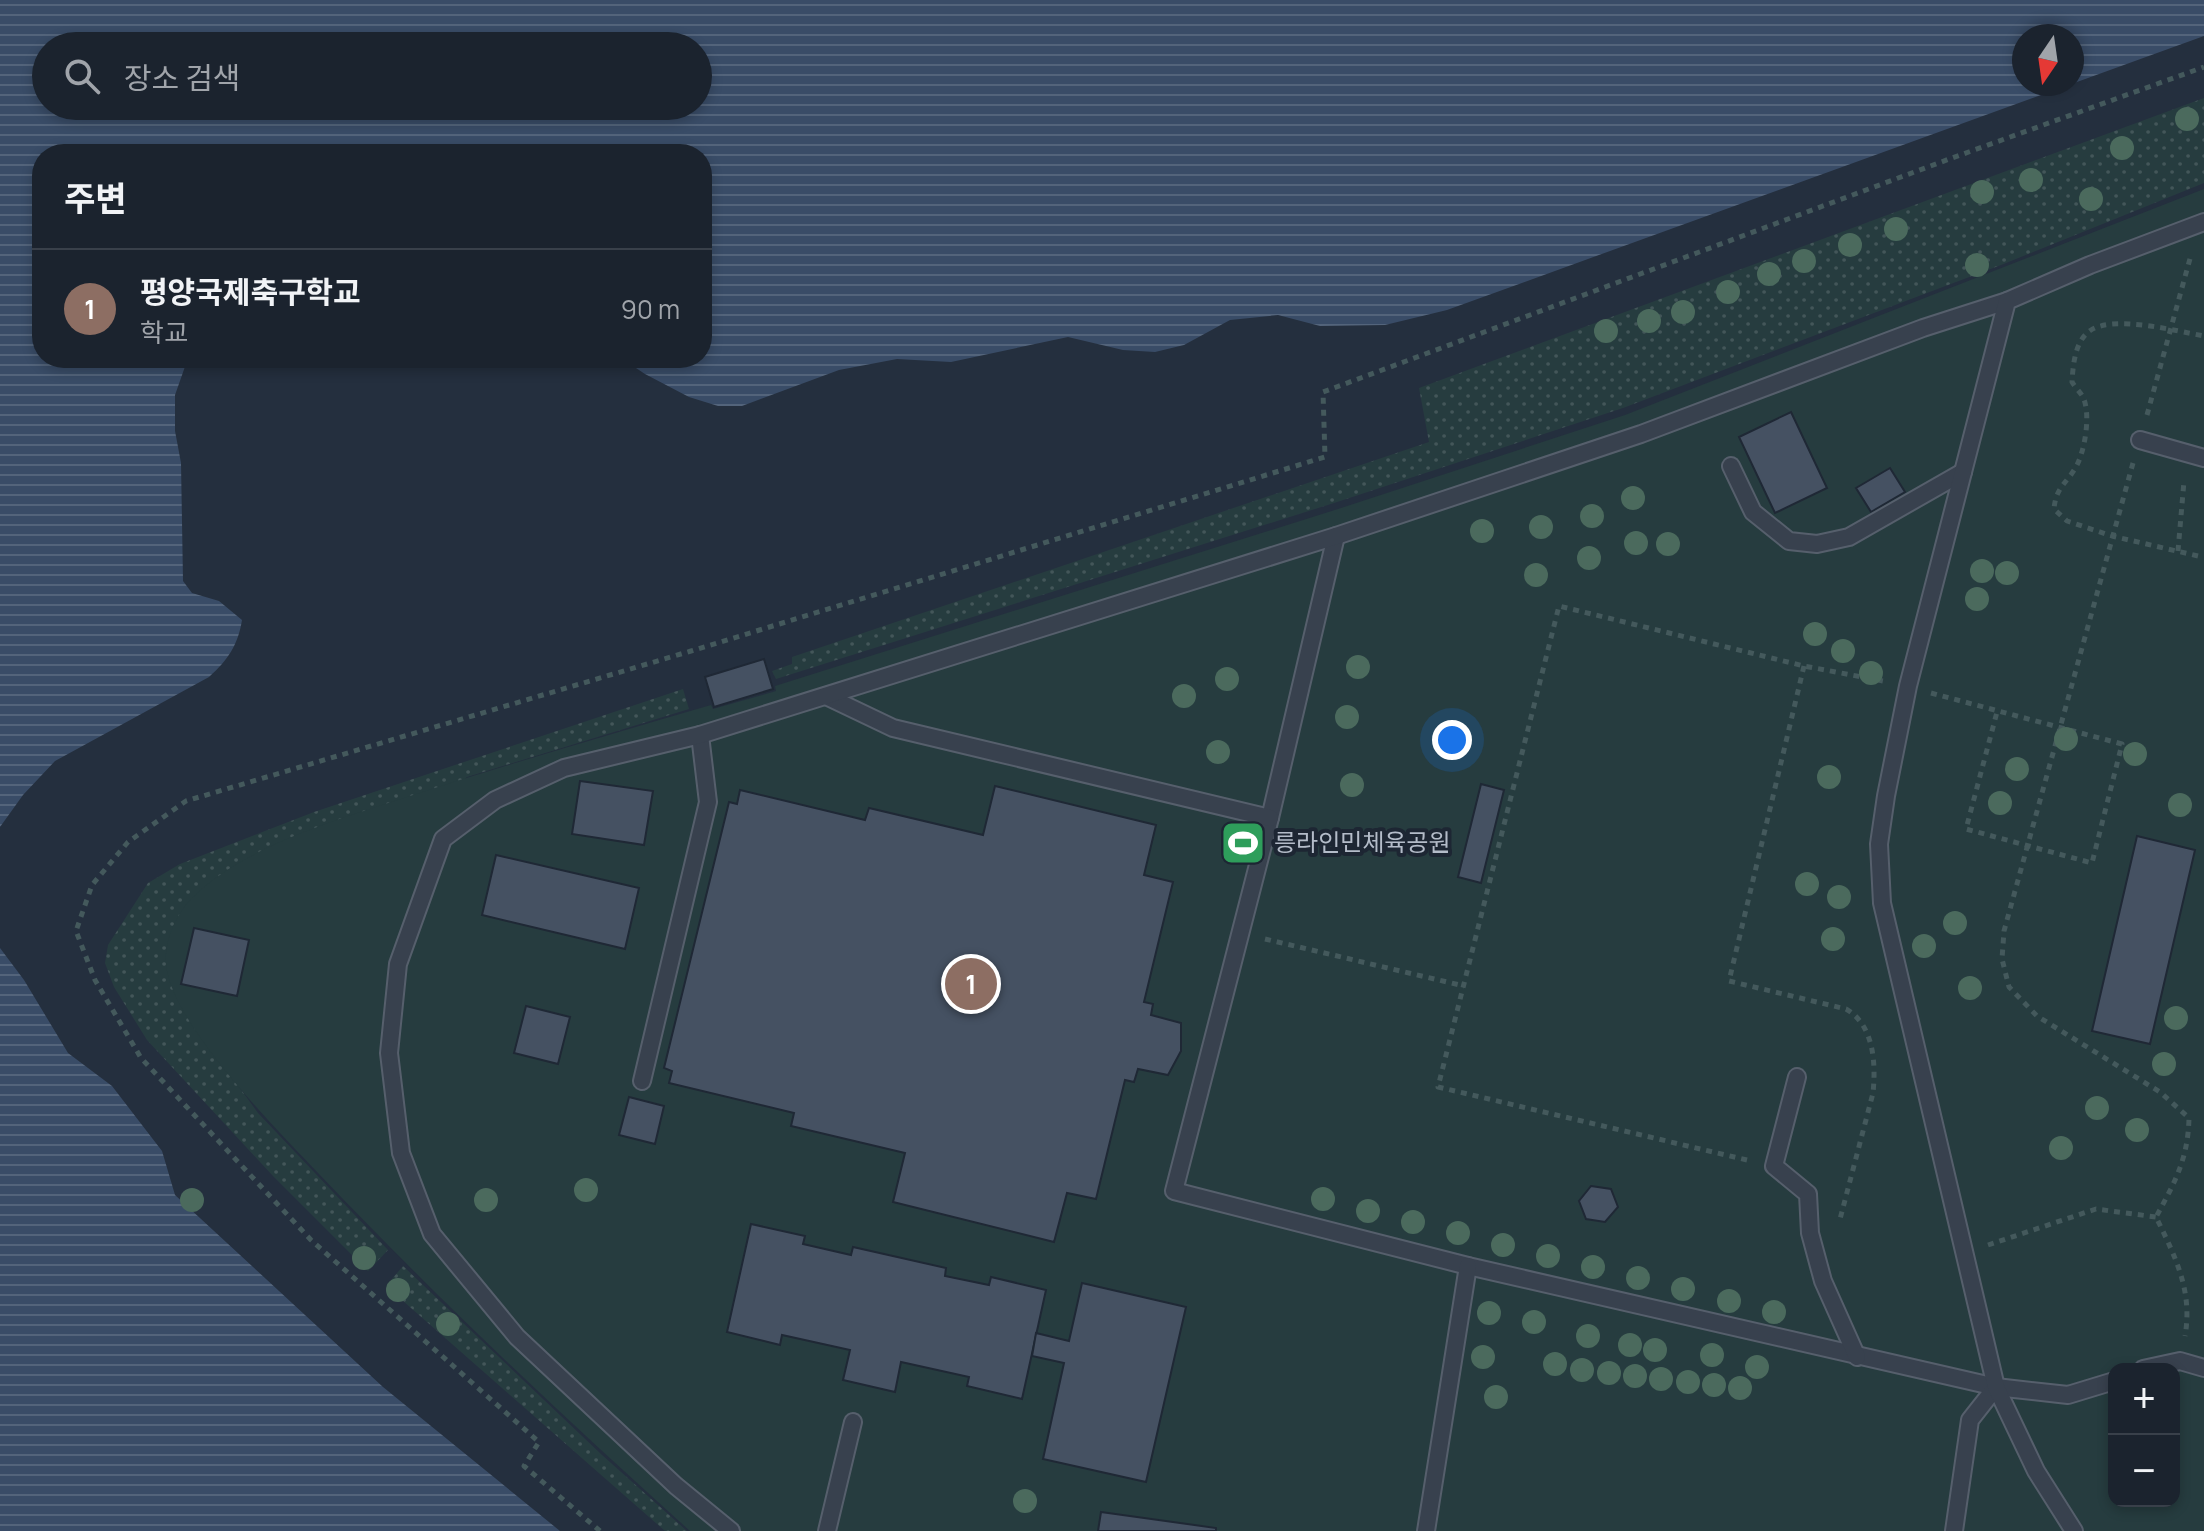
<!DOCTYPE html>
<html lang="ko">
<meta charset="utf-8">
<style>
:root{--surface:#1b232e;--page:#242b36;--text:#f1f3f6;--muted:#a0a4aa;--line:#39404a;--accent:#0b8043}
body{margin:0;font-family:Manrope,"Noto Sans KR",sans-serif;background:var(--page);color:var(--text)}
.controls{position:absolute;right:24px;bottom:24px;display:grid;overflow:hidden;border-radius:16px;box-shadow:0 4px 12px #0003}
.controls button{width:72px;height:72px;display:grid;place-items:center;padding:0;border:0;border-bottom:2px solid var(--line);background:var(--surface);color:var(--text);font:40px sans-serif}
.compass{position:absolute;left:2012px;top:24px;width:72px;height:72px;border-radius:50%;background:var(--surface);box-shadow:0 4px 12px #0003;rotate:193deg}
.you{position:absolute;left:1452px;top:740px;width:28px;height:28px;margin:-20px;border:6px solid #fff;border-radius:50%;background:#1a73e8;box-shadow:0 0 0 12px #1a73e833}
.badge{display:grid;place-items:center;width:52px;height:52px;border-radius:50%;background:var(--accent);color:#fff;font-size:26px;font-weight:700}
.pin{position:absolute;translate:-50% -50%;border:4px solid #fff;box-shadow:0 2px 8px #0006}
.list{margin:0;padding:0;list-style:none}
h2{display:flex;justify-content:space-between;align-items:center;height:104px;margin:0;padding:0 32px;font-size:34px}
h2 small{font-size:26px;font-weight:400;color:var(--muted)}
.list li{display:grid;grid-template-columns:52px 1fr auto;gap:24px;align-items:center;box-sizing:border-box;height:120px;padding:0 32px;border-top:2px solid var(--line)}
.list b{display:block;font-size:30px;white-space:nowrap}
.list p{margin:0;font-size:26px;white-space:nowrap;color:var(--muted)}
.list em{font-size:26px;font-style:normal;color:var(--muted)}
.icon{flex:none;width:44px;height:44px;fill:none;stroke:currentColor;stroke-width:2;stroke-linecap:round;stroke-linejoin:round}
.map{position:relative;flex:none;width:2204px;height:1531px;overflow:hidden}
.search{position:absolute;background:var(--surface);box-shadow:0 4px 12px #0003;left:32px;top:32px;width:680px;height:88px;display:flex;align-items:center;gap:20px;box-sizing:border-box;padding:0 28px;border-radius:44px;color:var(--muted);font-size:30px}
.panel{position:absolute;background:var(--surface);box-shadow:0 4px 12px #0003;left:32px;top:144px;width:680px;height:224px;border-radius:32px}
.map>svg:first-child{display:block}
</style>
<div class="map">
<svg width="2204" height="1531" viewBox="0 0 2204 1531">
<defs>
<pattern id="grass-dots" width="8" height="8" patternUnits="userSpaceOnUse" patternTransform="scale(2)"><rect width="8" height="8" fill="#263c3f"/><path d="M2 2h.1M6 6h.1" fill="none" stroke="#435659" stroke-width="1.8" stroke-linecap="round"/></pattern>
<pattern id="water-rules" width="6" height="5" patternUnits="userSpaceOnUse" patternTransform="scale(2)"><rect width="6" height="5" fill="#394c67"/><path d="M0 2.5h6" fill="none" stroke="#53647b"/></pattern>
</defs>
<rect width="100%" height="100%" fill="#242f3e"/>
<g fill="url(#grass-dots)">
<polygon points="2204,98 2204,183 2001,265 1623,408 1334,503 776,679 772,671 792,664 792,657 1429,442 1419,388"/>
<polygon points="683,689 689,709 467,777 189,1018 258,1113 388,1250 368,1271 273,1176 147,1040 114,987 105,963 108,945 148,883 180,864 314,812"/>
<polygon points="403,1266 602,1455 687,1531 665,1531 386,1286"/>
</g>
<path fill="#263c3f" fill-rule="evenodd" d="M2204,189v1342h-1514c-128,-115 -253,-233 -372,-358 -43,-45 -139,-142 -151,-202 -5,-25 7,-54 24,-72 53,-54 152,-81 222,-104 99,-32 198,-61 298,-90l2,4 63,-18 -1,-5 563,-177 287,-94zM2114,1369h60v132h-60z"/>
<g fill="url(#water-rules)" fill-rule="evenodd">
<path d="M0,0h2204v36l-757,274 -62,15 -65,1 -42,-11 -48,5 -46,25 -29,7 -32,-2 -55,-13 -117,25 -54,-3 -58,11 -97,36h-24l-29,-9 -44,-23 -24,-16h81v-204h-660v204h146l-13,37v36l6,32 2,118 9,12 27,8 23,19c-4,25 -14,40 -33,57l-154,84 -32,34 -23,32zM2024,36h48v48h-48zM46,46h652v60h-652z"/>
<polygon points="0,948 24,980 68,1053 112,1086 162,1151 175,1195 383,1387 560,1531 0,1531"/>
</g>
<g fill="#455162" stroke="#1f2835" stroke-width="2">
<polygon points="1791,412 1827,488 1775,513 1739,437"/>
<polygon points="1890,468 1905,492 1871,512 1856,488"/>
<polygon points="764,659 773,689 714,707 705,677"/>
<polygon points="580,781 653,791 644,845 572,834"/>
<polygon points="1481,784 1504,790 1481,883 1458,877"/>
<polygon points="995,786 1156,825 1144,875 1173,882 1144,1002 1153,1004 1151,1015 1181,1023 1181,1051 1168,1075 1138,1069 1134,1082 1125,1080 1096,1199 1067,1193 1054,1242 893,1202 905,1153 791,1126 794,1113 669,1083 672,1071 664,1068 729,802 737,804 740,790 865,820 869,808 983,835"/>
<polygon points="2137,836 2195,850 2150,1044 2092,1031"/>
<polygon points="496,855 639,888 625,949 482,915"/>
<polygon points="194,928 249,940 237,996 181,984"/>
<polygon points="526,1006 570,1017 558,1064 514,1053"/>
<polygon points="629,1097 664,1106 655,1144 619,1135"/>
<polygon points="1591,1186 1611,1189 1618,1207 1605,1222 1586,1219 1579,1201"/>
<polygon points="751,1224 805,1236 803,1244 851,1255 853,1247 946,1268 945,1276 989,1285 991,1277 1046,1290 1022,1399 967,1386 969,1377 901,1362 895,1392 843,1380 850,1350 782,1335 780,1345 727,1332"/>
<polygon points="1082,1283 1186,1307 1146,1482 1043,1459 1064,1363 1032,1356 1036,1333 1069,1341"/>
<polygon points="1101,1512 1216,1528 1216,1531 1098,1531"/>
</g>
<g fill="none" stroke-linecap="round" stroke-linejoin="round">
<g stroke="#565f6c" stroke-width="20">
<g id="service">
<polyline points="2140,440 2204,458"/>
<polyline points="1731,466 1753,512 1789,541 1817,544 1849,537 1963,472"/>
<polyline points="1336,536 1270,818 1174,1191 1468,1266 1996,1387 2068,1395 2114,1381"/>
<polyline points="826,696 893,728 1270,818"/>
<polyline points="1797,1077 1774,1166 1808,1194 1810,1233 1823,1281 1857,1357"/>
<polyline points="642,1081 708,802 700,735"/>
<polyline points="2143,1369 2180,1361 2204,1368"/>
<polyline points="731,1531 676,1486 517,1337 432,1234 401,1153 389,1053 398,964 443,839 495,800 564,768 700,735 1336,536 1641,434 1923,328 2007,301"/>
<polyline points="827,1531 853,1422"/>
<polyline points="1426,1531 1468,1266"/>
<polyline points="1954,1531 1970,1420 1996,1387"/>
<polyline points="2074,1531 2036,1471 1996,1387 1882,903 1879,844 1886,796 1908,686 2007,301 2090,265 2204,222"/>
</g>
</g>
<g stroke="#44595c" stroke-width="5" stroke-dasharray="6 6" stroke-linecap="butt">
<polyline points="2147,415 2191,255"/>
<path d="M2133,463l-129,468 -2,28 7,28 28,29 123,76 29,26c-1,41 -14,64 -33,99 19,39 37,74 29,119"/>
<polyline points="2178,551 2184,481"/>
<path d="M2198,556l-86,-20 -45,-15 -13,-12c2,-23 13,-25 23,-44 8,-16 14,-51 6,-68 -3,-5 -8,-10 -11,-15 1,-17 3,-42 19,-52 24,-15 85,1 113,6"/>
<path d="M1804,666l-75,315 117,28c28,16 30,54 27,84l-34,130"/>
<polyline points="1931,693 2122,744 2092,863 1966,829 1997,712"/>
<polyline points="1265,939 1464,986"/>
<polyline points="1747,1160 1438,1087 1559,606 1804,666 1883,681"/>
<polyline points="1988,1245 2096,1209 2156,1217"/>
<polyline points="600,1531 524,1466 539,1442 311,1240 141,1058 95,980 76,931 92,885 128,842 186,801 691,651 1325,457 1323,392 1952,158 2204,67"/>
</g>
<use href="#service" stroke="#38414e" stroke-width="16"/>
</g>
<g fill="#4b6a5d">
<circle cx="2187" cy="119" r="12"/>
<circle cx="2122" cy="148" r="12"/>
<circle cx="2031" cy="180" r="12"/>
<circle cx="1982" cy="192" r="12"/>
<circle cx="2091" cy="199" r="12"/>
<circle cx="1896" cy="229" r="12"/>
<circle cx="1850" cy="245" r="12"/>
<circle cx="1804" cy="261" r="12"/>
<circle cx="1977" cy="265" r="12"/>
<circle cx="1769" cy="274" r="12"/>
<circle cx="1728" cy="292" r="12"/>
<circle cx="1683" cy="312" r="12"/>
<circle cx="1649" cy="321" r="12"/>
<circle cx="1606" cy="331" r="12"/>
<circle cx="1633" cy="498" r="12"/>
<circle cx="1592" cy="516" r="12"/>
<circle cx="1541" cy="527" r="12"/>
<circle cx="1482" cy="531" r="12"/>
<circle cx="1636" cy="543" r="12"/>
<circle cx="1668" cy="544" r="12"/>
<circle cx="1589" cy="558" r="12"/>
<circle cx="1982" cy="571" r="12"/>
<circle cx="2007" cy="573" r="12"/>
<circle cx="1536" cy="575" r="12"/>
<circle cx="1977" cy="599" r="12"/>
<circle cx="1815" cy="634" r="12"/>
<circle cx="1843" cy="651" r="12"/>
<circle cx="1358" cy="667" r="12"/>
<circle cx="1871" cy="673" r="12"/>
<circle cx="1227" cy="679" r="12"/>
<circle cx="1184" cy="696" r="12"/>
<circle cx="1347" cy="717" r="12"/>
<circle cx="2066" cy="739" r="12"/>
<circle cx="1218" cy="752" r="12"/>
<circle cx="2135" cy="754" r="12"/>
<circle cx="2017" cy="769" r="12"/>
<circle cx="1829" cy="777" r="12"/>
<circle cx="1352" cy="785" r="12"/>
<circle cx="2000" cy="803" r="12"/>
<circle cx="2180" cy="805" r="12"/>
<circle cx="1380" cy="840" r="12"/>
<circle cx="1807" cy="884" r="12"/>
<circle cx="1839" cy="897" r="12"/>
<circle cx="1955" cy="923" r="12"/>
<circle cx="1833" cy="939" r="12"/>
<circle cx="1924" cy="946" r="12"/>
<circle cx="1970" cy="988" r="12"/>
<circle cx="2176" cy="1018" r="12"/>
<circle cx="2164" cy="1064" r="12"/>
<circle cx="2097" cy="1108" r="12"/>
<circle cx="2137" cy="1130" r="12"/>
<circle cx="2061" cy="1148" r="12"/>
<circle cx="586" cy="1190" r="12"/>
<circle cx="1323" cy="1199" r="12"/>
<circle cx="192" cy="1200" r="12"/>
<circle cx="486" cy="1200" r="12"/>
<circle cx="1368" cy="1211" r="12"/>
<circle cx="1413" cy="1222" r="12"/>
<circle cx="1458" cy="1233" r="12"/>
<circle cx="1503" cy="1245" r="12"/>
<circle cx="1548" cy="1256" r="12"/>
<circle cx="364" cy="1258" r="12"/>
<circle cx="1593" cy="1267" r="12"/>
<circle cx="1638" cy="1278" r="12"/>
<circle cx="1683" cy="1289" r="12"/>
<circle cx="398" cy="1290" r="12"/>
<circle cx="1729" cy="1301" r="12"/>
<circle cx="1774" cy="1312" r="12"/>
<circle cx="1489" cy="1313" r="12"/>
<circle cx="1534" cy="1322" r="12"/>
<circle cx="448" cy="1324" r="12"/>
<circle cx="1588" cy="1336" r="12"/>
<circle cx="1630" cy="1345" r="12"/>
<circle cx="1655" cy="1350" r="12"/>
<circle cx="1712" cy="1355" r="12"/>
<circle cx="1483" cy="1357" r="12"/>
<circle cx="1555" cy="1364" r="12"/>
<circle cx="1757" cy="1367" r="12"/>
<circle cx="1582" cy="1370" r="12"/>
<circle cx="1609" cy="1373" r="12"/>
<circle cx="1635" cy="1376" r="12"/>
<circle cx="1661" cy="1379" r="12"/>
<circle cx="1688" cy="1382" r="12"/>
<circle cx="1714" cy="1385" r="12"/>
<circle cx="1740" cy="1388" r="12"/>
<circle cx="1496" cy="1397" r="12"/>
<circle cx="1025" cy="1501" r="12"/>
</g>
<defs>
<g id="stadium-square" transform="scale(2.3)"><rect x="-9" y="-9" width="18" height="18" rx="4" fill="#2e9e5b" stroke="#1d2633"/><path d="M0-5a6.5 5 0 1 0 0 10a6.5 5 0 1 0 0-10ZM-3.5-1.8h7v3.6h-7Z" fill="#fff"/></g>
</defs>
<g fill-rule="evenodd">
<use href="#stadium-square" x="1243" y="843"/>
</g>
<g text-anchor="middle" stroke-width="8" stroke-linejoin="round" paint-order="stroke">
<g font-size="24" fill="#b4bcc9" stroke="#1d2633" text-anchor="start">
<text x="1274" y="851">릉라인민체육공원</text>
</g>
</g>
</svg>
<div class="controls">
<button>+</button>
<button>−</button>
</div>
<svg class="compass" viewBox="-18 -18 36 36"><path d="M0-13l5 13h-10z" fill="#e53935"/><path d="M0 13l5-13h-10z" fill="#a0a4aa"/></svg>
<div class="you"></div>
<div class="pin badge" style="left:971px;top:984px;background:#8d6e63">1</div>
<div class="search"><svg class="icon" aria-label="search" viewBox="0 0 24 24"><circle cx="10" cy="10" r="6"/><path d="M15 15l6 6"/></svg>장소 검색</div>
<section class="panel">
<h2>주변<small></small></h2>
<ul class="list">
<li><span class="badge" style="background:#8d6e63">1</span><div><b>평양국제축구학교</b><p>학교</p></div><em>90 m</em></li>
</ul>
</section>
</div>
